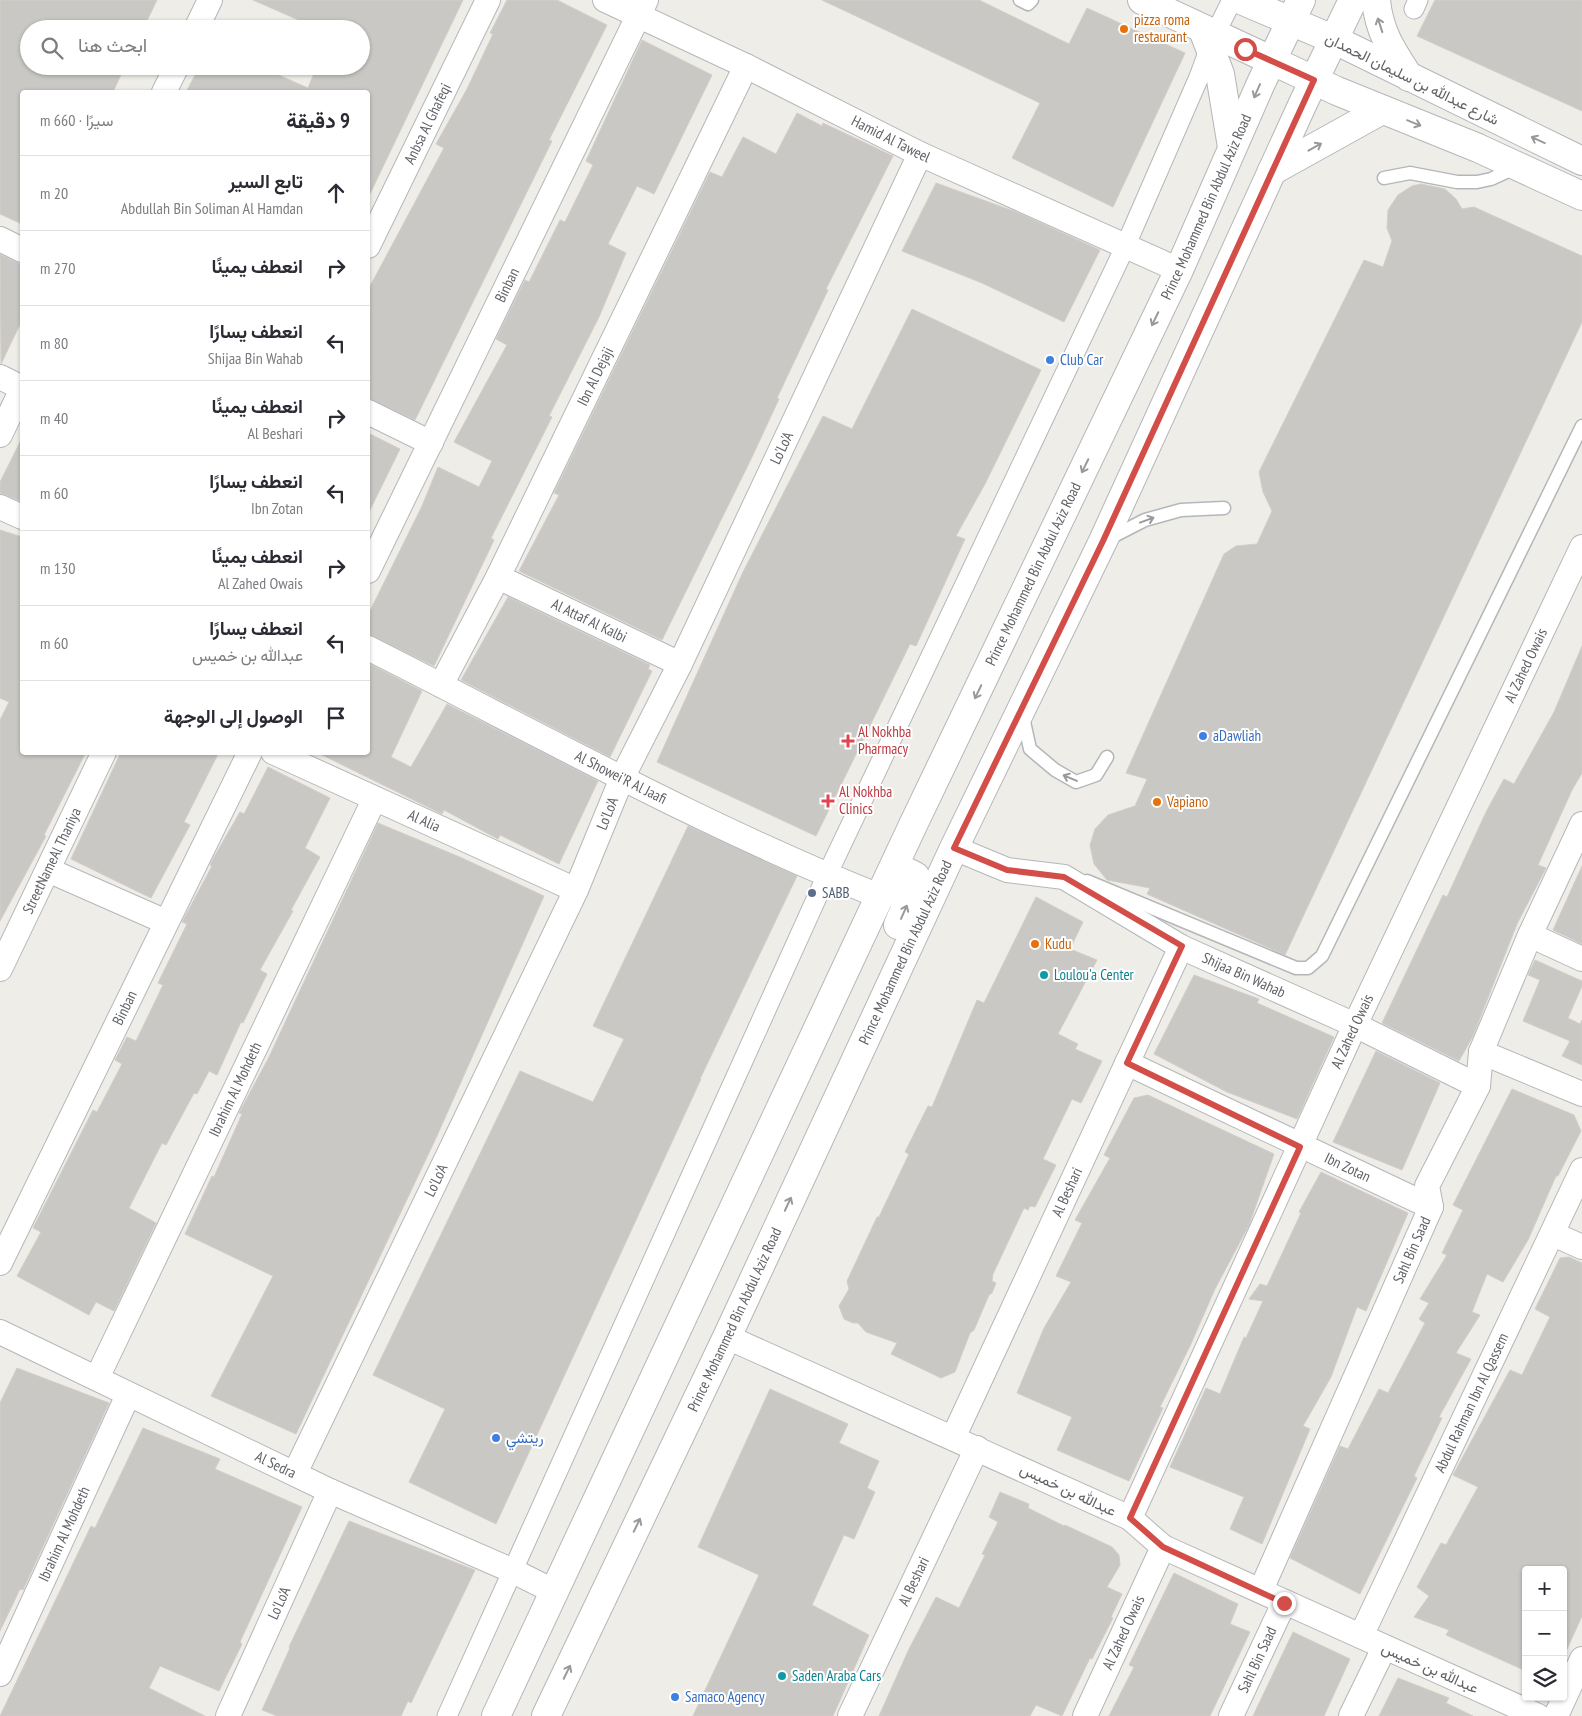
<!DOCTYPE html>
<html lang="ar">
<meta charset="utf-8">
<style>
:root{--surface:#fff;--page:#f2f2f3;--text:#2b2b33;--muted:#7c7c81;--line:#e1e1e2}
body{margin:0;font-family:"PT Sans Narrow",Vazirmatn,sans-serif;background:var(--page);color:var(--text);direction:rtl}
.controls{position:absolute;right:15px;bottom:15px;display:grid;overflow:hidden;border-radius:5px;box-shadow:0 1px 4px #0004}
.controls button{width:45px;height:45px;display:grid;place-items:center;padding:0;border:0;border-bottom:1px solid var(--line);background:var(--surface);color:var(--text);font:25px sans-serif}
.stop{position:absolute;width:15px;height:15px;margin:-11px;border:4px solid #d34e49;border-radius:50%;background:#fff}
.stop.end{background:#d34e49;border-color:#fff;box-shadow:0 1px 5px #0008}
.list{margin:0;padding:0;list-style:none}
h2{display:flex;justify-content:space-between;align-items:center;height:65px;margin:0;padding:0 20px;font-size:21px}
h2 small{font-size:16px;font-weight:400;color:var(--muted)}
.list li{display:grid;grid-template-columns:32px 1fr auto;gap:15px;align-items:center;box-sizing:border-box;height:75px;padding:0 20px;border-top:1px solid var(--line)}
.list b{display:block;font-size:19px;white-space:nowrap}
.list p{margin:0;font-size:16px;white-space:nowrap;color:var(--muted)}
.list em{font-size:16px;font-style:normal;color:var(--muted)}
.icon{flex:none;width:28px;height:28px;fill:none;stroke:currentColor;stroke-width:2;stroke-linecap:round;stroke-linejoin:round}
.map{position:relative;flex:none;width:1582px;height:1716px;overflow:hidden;direction:ltr}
.search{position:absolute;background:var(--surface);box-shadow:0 1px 4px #0004;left:20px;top:20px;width:350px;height:55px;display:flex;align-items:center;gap:12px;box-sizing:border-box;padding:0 18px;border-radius:28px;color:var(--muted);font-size:19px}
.panel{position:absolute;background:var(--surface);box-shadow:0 1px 4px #0004;left:20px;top:90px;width:350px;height:665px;border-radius:5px;direction:rtl}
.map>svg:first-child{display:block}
</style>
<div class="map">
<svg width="1582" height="1716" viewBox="0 0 1582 1716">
<rect width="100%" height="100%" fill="#efede8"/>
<g fill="#cac8c4" stroke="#d3cec7">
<polygon points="0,0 157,0 143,29 76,29 64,22 60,29 29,29 29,66 125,66 113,92 22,92 22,224 0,214"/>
<polygon points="253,0 463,0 368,198 368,92 186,92 200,66 258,66 308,88 317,66 361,66 361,29 319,29"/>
<polygon points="507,0 557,0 607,25 549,140 552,141 415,420 368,398 368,290 444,148 436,144 467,89 493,34 490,33"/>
<polygon points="822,0 979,0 1069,44 1087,8 1185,53 1113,207 1012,158 1040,103"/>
<polygon points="1435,0 1582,0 1582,111 1417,36"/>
<polygon points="642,40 712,75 654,194 637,186 608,244 626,253 599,317 549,416 552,417 491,538 494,540 434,666 368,634 368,615 422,506 438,467 479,487 492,461 454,442 507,345 496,339 525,280 529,282 560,220 565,222 593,165 586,161"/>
<polygon points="797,113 822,126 823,123 893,156 826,289 828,290 777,398 779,399 753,455 662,640 519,571 559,495 554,493 710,172 722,177 743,137 776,154"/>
<polygon points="936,183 1019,213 1100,250 1064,322 982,283 902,251"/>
<polygon points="1421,184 1445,189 1456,199 1462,209 1474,207 1582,256 1582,322 1285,955 1147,894 1150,888 1107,880 1094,864 1090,845 1095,829 1108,815 1135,806 1147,779 1126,773 1215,574 1224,554 1236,546 1257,544 1272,511 1263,492 1259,472 1364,260 1383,267 1392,241 1387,228 1388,210 1398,195 1412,186"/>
<polygon points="0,254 22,265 22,320 1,364"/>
<polygon points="912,309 1041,370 985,484 956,536 965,539 916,646 910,644 816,836 657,762 743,572 823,416 852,429"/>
<polygon points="368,433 400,449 368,514"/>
<polygon points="22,438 22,502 0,493 0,482"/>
<polygon points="0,530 22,537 22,752 86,752 44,835 46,836 0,921 0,720 9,702 0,698"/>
<polygon points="508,597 650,665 648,669 652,671 610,757 461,680"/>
<polygon points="1582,646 1582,773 1572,790 1538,865 1546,868 1517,924 1473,1036 1459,1061 1382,1023 1443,895 1447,897 1486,812 1504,779 1514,784 1554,712"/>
<polygon points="368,663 422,691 391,757 411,767 447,704 598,781 559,864 500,835 498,839 444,810 442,814 316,752 368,752"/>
<polygon points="121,752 219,752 184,822 190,825 151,898 71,859"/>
<polygon points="268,767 330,798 305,848 320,857 291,910 293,911 260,970 267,974 243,1023 241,1022 217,1075 209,1071 197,1094 194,1093 166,1145 162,1143 129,1208 156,1223 114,1311 96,1302 89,1315 17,1276 41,1232 33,1228 93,1110 97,1112 122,1064 115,1060 127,1037 136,1041 163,985 158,983 187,924 182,922 212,866 210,865 214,857 240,812 244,814"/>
<polygon points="378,823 462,858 544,896 436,1138 296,1434 211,1396 273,1276 185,1234 212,1176 214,1177 242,1114 239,1113 269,1057"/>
<polygon points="688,826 797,876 700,1079 701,1079 496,1524 409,1482 445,1409 373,1375 520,1071 593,1102 624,1039 593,1026"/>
<polygon points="1582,866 1582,944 1553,930"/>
<polygon points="1036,897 1083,922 1070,949 1097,960 1058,1034 1078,1044 1075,1049 1102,1061 1081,1103 1072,1099 1043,1159 1056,1165 1035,1207 1030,1206 1028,1210 1024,1208 993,1274 992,1281 996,1283 992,1293 989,1295 974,1330 970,1333 955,1372 941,1378 891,1354 897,1343 866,1332 858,1323 853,1323 844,1319 839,1306 849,1289 847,1281 877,1217 879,1217 909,1154 905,1152 928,1106 932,1107 977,1000 984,1003"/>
<polygon points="1535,960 1582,981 1582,986 1568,1018 1580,1024 1582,1020 1582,1065 1562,1056 1570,1041 1523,1021 1540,980 1528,975"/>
<polygon points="1194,975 1259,999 1257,1003 1334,1037 1297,1119 1227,1092 1154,1054"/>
<polygon points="1376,1051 1440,1083 1402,1170 1333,1142"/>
<polygon points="1512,1089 1574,1115 1581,1131 1558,1176 1556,1176 1528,1240 1503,1282 1487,1274 1472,1312 1480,1315 1456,1353 1471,1359 1439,1417 1442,1418 1414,1476 1417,1478 1360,1594 1290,1558 1340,1446 1348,1449 1379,1389 1388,1393 1425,1323 1419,1319 1429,1303 1420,1299 1447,1255 1442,1253 1463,1210 1453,1205"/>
<polygon points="1148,1095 1274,1154 1249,1225 1215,1289 1190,1346 1160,1407 1163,1408 1129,1481 1057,1450 1072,1417 1017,1393 1044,1328 1071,1282 1056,1276 1082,1223 1075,1220 1110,1158 1104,1155 1134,1098"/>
<polygon points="1321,1172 1408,1213 1366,1311 1357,1307 1331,1377 1303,1426 1310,1429 1262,1544 1230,1529 1244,1497 1170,1467 1206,1388 1220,1394 1244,1337 1246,1338 1263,1301 1249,1299 1260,1284 1267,1286 1301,1213 1299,1212"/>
<polygon points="1569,1257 1582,1263 1582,1616 1563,1658 1563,1570 1526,1570 1526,1671 1446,1635 1449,1630 1414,1617 1429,1596 1417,1587 1441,1543 1446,1545 1478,1487 1453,1475 1510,1370 1522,1375 1550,1317 1535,1309 1560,1258"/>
<polygon points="17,1368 109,1403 23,1590 20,1589 0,1631 0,1403"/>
<polygon points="770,1389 848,1424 839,1443 879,1461 867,1488 875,1492 854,1539 844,1535 812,1605 869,1635 833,1716 693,1716 759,1575 698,1547"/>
<polygon points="143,1428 220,1459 215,1469 302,1507 240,1642 242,1644 219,1691 160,1666 149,1688 205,1716 0,1716 91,1526 95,1528"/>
<polygon points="1000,1492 1029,1504 1028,1508 1064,1526 1065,1525 1112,1547 1119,1555 1120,1565 1107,1587 1122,1594 1111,1617 1113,1618 1092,1659 1090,1658 1062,1716 1036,1705 1030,1716 879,1716 908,1651 936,1597 959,1608 985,1555 982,1554 998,1522 989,1517"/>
<polygon points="349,1521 475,1570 411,1703 408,1701 401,1716 277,1716 262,1710 290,1648 289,1647"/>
<polygon points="1174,1573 1238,1604 1230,1624 1250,1632 1210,1716 1109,1716 1134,1667 1129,1665"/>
<polygon points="1293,1632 1350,1659 1324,1716 1253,1716"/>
<polygon points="1398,1678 1449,1698 1446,1703 1473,1716 1379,1716"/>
</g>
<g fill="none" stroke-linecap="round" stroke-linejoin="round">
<g stroke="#b4b7ba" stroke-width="15">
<g id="service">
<polyline points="1020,0 1028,4 1032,0"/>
<polyline points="1384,178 1410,173 1457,182 1477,182 1491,179 1517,167"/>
<polyline points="1108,539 1145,520 1181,510 1224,508"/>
<polyline points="1023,717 1030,749 1055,770 1076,782 1096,775 1107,757"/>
<polyline points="1087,881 1296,968 1308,968 1322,956 1582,426"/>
</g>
</g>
<g stroke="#b4b7ba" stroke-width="21">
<g id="pedestrian">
<polyline points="1414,9 1418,0"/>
<polyline points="447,1716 827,875 1125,247 1199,77 1214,36 1232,0"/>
</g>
</g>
<g stroke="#b4b7ba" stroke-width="26">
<g id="minor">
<path id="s1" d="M605,0l141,66 174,88 259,116"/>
<polyline points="196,29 210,0"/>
<polyline points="164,92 177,66"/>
<polyline points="0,239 22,250"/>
<path id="s2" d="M368,246l120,-246"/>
<polyline points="0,377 22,388"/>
<polyline points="368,412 431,443"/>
<polyline points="0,435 22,389"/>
<polyline points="0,507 22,517"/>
<path id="s3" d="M368,571l278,-571"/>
<path id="s4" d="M498,577l182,87"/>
<path id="s5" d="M368,648c169,85 335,178 511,248"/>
<path id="s6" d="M441,685l57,-108 248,-511"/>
<path id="s7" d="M273,752l303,138"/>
<path id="s8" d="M954,848l53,22 57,7 117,70 174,78 123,61"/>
<polyline points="48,870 166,922"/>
<polyline points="1530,935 1582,959"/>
<path id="s9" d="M0,969l104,-217"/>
<polyline points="1481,1052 1582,1094"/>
<path id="s10" d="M1127,1063l304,144"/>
<polyline points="1553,1234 1582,1247"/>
<path id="s11" d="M0,1263l250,-511"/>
<path id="s12" d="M0,1332l330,159 183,80 42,21"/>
<polyline points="727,1337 1130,1518 1163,1547 1538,1716"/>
<path id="s13" d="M97,1378l277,-578"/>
<path id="s14" d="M953,1438l228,-491"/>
<path id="s15" d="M295,1473l281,-583 46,-112 58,-114 240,-510"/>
<path id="s16" d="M1130,1518l225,-493 227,-478"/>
<path id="s17" d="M1261,1590l170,-383 -4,-21 51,-100 3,-34 49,-117 52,-111"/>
<path id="s18" d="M1361,1636l221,-466"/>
<path id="s19" d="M0,1674l128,-279"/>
<path id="s20" d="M228,1716l102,-225"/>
<path id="s21" d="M850,1716l127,-268"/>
<path id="s22" d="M1085,1716l78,-169"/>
<path id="s23" d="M1231,1716l53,-113"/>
<polyline points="1351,1716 1384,1648"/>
<polyline points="1556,1716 1582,1659"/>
</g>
</g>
<g stroke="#b4b7ba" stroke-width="30">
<g id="tertiary">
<polyline points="1142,0 1337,91 1478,148 1582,196"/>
<polyline points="1241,0 1335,40 1582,161"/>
</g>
</g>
<g stroke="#b4b6ba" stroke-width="30">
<g id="secondary">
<path d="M1376,0c3,32 16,51 33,77"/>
<polyline points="1203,30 1220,74 1232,147"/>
<polyline points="1272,171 1382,110"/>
<path d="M885,893c8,-6 12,-18 22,-21l8,4v9l-17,40"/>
<path id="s24" d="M496,1716l417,-891 266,-555 82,-187 40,-83"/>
<path id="s25" d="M546,1716l181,-379 227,-489 149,-307 201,-440 49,-101"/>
</g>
</g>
<use href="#service" stroke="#fff" stroke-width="12"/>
<use href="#pedestrian" stroke="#fff" stroke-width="19"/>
<use href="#minor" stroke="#fff" stroke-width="24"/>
<use href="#tertiary" stroke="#fff" stroke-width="28"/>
<use href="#secondary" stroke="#fff" stroke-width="28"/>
</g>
<defs><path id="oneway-shaft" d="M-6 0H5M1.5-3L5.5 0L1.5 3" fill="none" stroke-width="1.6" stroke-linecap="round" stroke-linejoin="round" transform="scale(1.25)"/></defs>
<g stroke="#97999c">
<use href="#oneway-shaft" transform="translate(1380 25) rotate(-108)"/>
<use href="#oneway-shaft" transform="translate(1257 91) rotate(114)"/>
<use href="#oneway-shaft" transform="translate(1414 123) rotate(22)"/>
<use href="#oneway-shaft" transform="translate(1538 140) rotate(-155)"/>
<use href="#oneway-shaft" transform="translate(1315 147) rotate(-29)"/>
<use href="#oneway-shaft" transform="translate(1155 319) rotate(116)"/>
<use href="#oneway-shaft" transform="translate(1085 466) rotate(116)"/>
<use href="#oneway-shaft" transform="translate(1147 520) rotate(-20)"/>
<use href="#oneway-shaft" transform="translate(978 692) rotate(116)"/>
<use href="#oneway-shaft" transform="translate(1070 778) rotate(-157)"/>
<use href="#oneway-shaft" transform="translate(904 912) rotate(-66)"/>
<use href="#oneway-shaft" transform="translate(788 1204) rotate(-65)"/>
<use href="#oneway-shaft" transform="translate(637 1525) rotate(-64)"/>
<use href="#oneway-shaft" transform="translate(567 1672) rotate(-64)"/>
</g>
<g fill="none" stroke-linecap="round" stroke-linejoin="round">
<polyline stroke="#d34e49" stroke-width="6" points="1245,49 1314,80 1103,541 954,848 1007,870 1064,877 1182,946 1127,1063 1300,1147 1130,1518 1163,1547 1284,1603"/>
</g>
<g fill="#e8710a" stroke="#fff" stroke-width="2">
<circle cx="1124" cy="29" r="5"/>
<circle cx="1157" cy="802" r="5"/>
<circle cx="1035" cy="944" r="5"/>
</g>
<g fill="#3f7fe0" stroke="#fff" stroke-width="2">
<circle cx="1050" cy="360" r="5"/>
<circle cx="1203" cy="736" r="5"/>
<circle cx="496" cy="1438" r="5"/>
<circle cx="675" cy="1697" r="5"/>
</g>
<g fill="#e0444e" stroke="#fff" stroke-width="2">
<path d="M845.5 733.5h5v5h5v5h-5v5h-5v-5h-5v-5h5z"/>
<path d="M825.5 793.5h5v5h5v5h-5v5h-5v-5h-5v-5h5z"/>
</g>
<circle fill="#5c6f8a" stroke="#fff" stroke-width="2" cx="812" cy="893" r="5"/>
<g fill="#0f9aa8" stroke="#fff" stroke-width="2">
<circle cx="1044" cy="975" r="5"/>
<circle cx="782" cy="1676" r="5"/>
</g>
<g text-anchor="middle" stroke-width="4" stroke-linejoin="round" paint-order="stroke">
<g font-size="15" fill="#c56008" stroke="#fff" text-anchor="start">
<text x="1134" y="25">pizza roma<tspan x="1134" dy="17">restaurant</tspan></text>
<text x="1167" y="807">Vapiano</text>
<text x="1045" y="949">Kudu</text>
</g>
<g font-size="15" fill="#5f6266" stroke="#fff">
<text transform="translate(1412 79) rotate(26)" y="5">شارع عبدالله بن سليمان الحمدان</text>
<text dy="5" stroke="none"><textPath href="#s2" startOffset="136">Anbsa Al Ghafeqi</textPath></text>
<text dy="5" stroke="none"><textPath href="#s1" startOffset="318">Hamid Al Taweel</textPath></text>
<text dy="5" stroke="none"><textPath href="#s24" startOffset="1668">Prince Mohammed Bin Abdul Aziz Road</textPath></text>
<text dy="5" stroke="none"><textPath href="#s3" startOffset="318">Binban</textPath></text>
<text dy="5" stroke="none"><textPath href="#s6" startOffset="345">Ibn Al Dejaji</textPath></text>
<text dy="5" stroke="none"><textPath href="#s15" startOffset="1135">Lo'Lo'A</textPath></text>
<text dy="5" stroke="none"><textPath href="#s24" startOffset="1262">Prince Mohammed Bin Abdul Aziz Road</textPath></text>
<text dy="5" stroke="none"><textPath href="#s4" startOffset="101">Al Attaf Al Kalbi</textPath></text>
<text dy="5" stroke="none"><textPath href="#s16" startOffset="940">Al Zahed Owais</textPath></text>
<text dy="5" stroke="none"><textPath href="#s5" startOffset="284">Al Showei'R Al Jaafi</textPath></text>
<text dy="5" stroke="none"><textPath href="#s15" startOffset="730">Lo'Lo'A</textPath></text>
<text dy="5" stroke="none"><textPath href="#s7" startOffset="166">Al Alia</textPath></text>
<text dy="5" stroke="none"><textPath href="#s9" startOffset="120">StreetNameAl Thaniya</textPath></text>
<text dy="5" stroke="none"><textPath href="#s25" startOffset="844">Prince Mohammed Bin Abdul Aziz Road</textPath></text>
<text dy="5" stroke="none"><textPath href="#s8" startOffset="320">Shijaa Bin Wahab</textPath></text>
<text dy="5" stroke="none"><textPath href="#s11" startOffset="284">Binban</textPath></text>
<text dy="5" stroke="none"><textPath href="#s16" startOffset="535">Al Zahed Owais</textPath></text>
<text dy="5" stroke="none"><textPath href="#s13" startOffset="320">Ibrahim Al Mohdeth</textPath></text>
<text dy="5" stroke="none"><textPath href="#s10" startOffset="244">Ibn Zotan</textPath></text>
<text dy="5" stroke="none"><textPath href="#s15" startOffset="325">Lo'Lo'A</textPath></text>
<text dy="5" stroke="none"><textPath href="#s14" startOffset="271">Al Beshari</textPath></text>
<text dy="5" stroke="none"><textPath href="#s17" startOffset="372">Sahl Bin Saad</textPath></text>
<text dy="5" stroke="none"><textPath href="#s25" startOffset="439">Prince Mohammed Bin Abdul Aziz Road</textPath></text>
<text dy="5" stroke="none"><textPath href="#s18" startOffset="258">Abdul Rahman Ibn Al Qassem</textPath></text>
<text dy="5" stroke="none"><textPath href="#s12" startOffset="306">Al Sedra</textPath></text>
<text transform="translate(1068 1490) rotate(25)" y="5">عبدالله بن خميس</text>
<text dy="5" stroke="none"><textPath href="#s19" startOffset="154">Ibrahim Al Mohdeth</textPath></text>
<text dy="5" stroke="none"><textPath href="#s21" startOffset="149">Al Beshari</textPath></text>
<text dy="5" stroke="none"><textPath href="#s20" startOffset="124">Lo'Lo'A</textPath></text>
<text dy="5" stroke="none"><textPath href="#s22" startOffset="92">Al Zahed Owais</textPath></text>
<text dy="5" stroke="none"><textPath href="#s23" startOffset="62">Sahl Bin Saad</textPath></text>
<text transform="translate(1430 1668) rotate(24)" y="5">عبدالله بن خميس</text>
</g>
<g font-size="15" fill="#366cbe" stroke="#fff" text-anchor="start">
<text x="1060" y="365">Club Car</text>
<text x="1213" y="741">aDawliah</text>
<text x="506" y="1443">ريتشي</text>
<text x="685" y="1702">Samaco Agency</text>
</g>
<g font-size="15" fill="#be3a42" stroke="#fff" text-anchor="start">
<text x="858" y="737">Al Nokhba<tspan x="858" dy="17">Pharmacy</tspan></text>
<text x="839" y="797">Al Nokhba<tspan x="839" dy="17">Clinics</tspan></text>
</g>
<g font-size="15" fill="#4e5e75" stroke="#fff" text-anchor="start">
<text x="822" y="898">SABB</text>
</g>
<g font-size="15" fill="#0d838f" stroke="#fff" text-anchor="start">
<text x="1054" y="980">Loulou'a Center</text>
<text x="792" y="1681">Saden Araba Cars</text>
</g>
</g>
</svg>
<div class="controls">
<button>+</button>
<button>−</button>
<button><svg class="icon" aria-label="layers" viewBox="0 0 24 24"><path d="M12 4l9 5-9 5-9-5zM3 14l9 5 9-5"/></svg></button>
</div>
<div class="stop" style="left:1245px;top:49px"></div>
<div class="stop end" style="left:1284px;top:1603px"></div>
<div class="search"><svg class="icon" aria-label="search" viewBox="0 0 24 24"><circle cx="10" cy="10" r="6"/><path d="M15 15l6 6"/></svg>ابحث هنا</div>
<section class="panel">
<h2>9 دقيقة<small>سيرًا · 660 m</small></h2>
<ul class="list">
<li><svg class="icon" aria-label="ahead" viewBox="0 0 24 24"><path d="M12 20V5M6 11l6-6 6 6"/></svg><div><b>تابع السير</b><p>Abdullah Bin Soliman Al Hamdan</p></div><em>20 m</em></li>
<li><svg class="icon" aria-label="right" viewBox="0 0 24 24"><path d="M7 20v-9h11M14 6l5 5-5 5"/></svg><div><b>انعطف يمينًا</b></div><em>270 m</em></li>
<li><svg class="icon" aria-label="left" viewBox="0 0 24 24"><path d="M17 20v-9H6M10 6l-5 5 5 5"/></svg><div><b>انعطف يسارًا</b><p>Shijaa Bin Wahab</p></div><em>80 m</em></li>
<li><svg class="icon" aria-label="right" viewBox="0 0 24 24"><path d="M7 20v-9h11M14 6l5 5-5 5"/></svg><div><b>انعطف يمينًا</b><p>Al Beshari</p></div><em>40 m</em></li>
<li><svg class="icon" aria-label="left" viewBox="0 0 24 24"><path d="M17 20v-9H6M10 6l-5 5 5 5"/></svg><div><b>انعطف يسارًا</b><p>Ibn Zotan</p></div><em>60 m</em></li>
<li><svg class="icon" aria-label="right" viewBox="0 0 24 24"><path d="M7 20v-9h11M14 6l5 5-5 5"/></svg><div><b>انعطف يمينًا</b><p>Al Zahed Owais</p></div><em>130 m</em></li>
<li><svg class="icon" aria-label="left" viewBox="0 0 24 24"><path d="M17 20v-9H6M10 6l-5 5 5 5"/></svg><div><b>انعطف يسارًا</b><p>عبدالله بن خميس</p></div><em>60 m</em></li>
<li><svg class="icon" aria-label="arrive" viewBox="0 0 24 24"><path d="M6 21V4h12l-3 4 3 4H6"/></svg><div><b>الوصول إلى الوجهة</b></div></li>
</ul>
</section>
</div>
